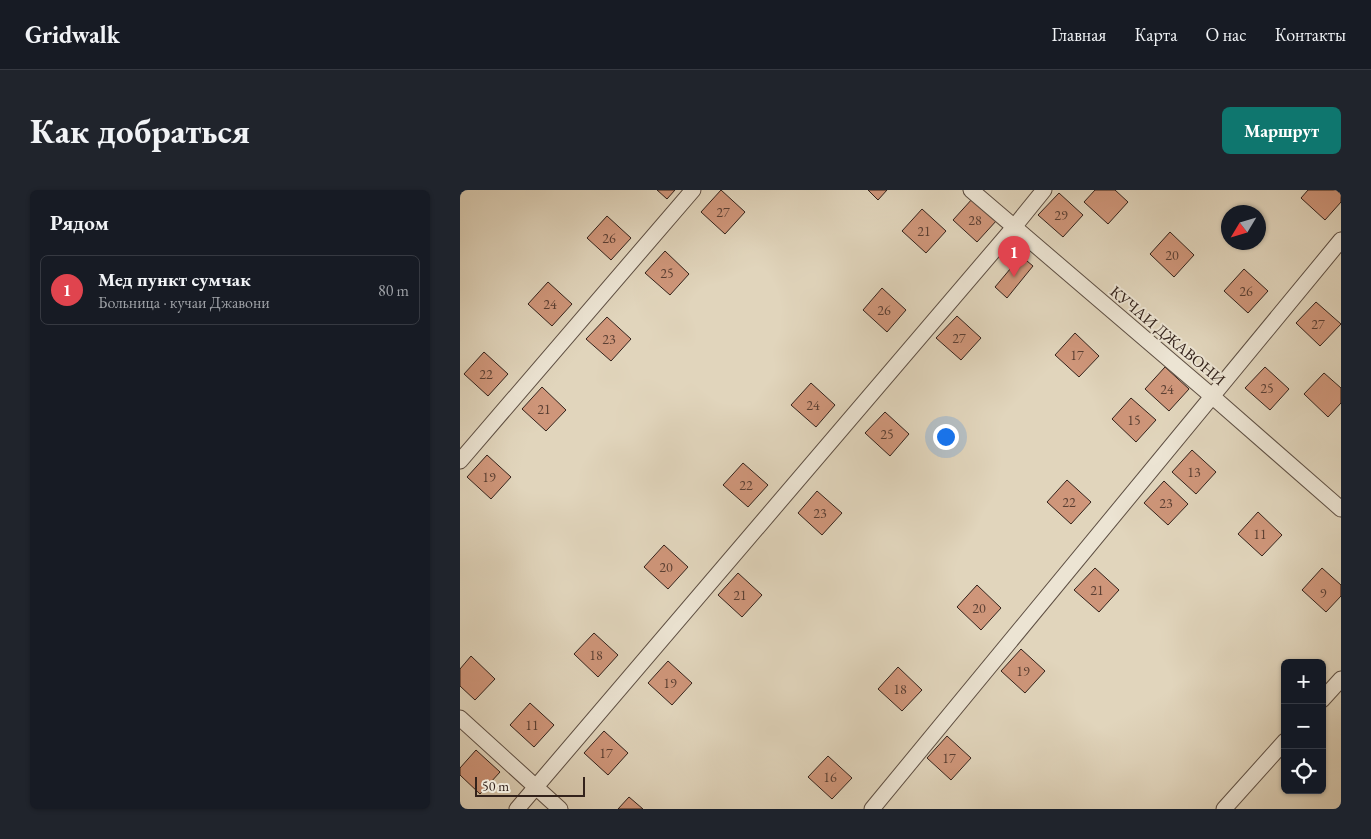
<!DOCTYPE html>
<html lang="ru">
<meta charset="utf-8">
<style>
:root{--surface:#171b24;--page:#20242c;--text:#f1f3f6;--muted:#9ea1a6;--line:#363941;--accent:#0f766e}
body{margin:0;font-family:"EB Garamond",serif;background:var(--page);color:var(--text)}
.controls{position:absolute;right:15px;bottom:15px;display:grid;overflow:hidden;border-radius:8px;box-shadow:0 1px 4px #0004}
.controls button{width:45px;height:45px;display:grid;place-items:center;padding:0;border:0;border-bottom:1px solid var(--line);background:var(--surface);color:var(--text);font:25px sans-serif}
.compass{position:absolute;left:761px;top:15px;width:45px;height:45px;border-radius:50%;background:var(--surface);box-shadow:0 1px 4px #0004;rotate:232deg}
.scale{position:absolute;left:15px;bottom:12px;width:110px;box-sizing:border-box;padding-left:5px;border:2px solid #33221b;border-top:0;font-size:14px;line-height:18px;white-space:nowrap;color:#33221b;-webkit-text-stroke:4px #ece4d3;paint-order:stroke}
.you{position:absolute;left:485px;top:246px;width:18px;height:18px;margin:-12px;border:4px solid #fff;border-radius:50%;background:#1a73e8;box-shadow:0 0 0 8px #1a73e833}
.badge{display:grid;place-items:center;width:32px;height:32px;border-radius:50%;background:var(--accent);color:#fff;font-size:16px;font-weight:700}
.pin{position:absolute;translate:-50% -41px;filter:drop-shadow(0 1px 2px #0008)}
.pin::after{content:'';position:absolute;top:26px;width:18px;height:15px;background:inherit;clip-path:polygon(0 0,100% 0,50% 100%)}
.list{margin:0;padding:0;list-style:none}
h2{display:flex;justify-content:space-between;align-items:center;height:65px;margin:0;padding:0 20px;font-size:21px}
h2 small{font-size:16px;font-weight:400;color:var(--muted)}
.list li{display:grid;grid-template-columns:32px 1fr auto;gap:15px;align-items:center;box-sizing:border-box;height:70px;margin:0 10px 10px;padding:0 10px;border:1px solid var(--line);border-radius:8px}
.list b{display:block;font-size:19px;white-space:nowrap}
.list p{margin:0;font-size:16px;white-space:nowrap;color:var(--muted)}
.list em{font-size:16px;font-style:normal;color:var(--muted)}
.icon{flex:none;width:28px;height:28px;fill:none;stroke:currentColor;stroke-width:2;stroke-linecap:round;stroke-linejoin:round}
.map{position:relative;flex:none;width:881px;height:619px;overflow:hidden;border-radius:8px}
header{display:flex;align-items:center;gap:30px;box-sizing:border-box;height:70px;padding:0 25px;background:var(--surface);border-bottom:1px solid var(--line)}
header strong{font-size:24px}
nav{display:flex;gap:28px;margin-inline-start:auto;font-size:18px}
.intro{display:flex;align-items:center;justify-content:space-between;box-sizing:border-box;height:120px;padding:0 30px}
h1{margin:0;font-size:35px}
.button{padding:12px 22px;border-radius:8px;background:var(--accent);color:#fff;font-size:18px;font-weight:700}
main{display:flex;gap:30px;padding:0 30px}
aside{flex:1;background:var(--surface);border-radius:8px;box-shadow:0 1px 4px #0004}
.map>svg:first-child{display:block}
</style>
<header>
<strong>Gridwalk</strong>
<nav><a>Главная</a><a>Карта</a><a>О нас</a><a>Контакты</a></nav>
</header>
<div class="intro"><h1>Как добраться</h1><a class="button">Маршрут</a></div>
<main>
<aside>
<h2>Рядом<small></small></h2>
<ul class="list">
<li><span class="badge" style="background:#e0444e">1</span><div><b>Мед пункт сумчак</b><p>Больница · кучаи Джавони</p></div><em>80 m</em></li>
</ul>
</aside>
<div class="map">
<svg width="881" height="619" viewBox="0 0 881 619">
<rect width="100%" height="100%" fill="#e1d5bc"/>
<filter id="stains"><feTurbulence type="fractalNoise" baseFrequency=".004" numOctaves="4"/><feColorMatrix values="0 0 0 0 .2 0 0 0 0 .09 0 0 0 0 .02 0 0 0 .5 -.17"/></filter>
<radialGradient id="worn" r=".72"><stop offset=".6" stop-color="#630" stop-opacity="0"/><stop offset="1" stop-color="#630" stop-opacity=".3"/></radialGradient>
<g fill="#cf967a" stroke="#33221b">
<polygon points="197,0 215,0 207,9"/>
<polygon points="261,0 285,22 265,44 241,22"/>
<polygon points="408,0 427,0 418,10"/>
<polygon points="635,0 655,0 668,12 648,34 624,12"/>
<polygon points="848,0 876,0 881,4 881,12 865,30 841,8"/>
<polygon points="599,3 623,25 603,47 578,25"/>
<polygon points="513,8 537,30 517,52 493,30"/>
<polygon points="462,19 486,41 466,63 442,41"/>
<polygon points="147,26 171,48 151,70 127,48"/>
<polygon points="710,42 734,65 714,87 690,64"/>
<polygon points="205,61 229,84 210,105 185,83"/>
<polygon points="561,66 573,76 547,108 535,97"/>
<polygon points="784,79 808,101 788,123 764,101"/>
<polygon points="88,92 112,114 92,136 68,114"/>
<polygon points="422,98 446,120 427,142 403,120"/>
<polygon points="856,112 881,134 860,156 836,133"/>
<polygon points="497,126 521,148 501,170 476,148"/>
<polygon points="147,127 171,149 151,171 126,149"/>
<polygon points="615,143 639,166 619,187 595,165"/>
<polygon points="24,162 48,184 28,206 4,184"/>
<polygon points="705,177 729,199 709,221 685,199"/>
<polygon points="805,177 829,199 810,220 785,198"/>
<polygon points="864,183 881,198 881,213 868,227 844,204"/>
<polygon points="351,193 375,215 356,237 331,215"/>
<polygon points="82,197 106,220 86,241 62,219"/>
<polygon points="671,208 696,230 676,252 652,229"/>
<polygon points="425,222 449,244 430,266 405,243"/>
<polygon points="732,260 756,282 736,304 712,282"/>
<polygon points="27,265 51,287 31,309 7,287"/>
<polygon points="283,273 308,295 288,317 263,295"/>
<polygon points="607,290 631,312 611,334 587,312"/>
<polygon points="704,291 728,314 708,335 684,313"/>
<polygon points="357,301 382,323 362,345 338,323"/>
<polygon points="798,322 822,345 802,366 778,344"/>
<polygon points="204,355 228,377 208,399 184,377"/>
<polygon points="635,378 659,400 639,422 614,400"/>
<polygon points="862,378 881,395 881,406 866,422 842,400"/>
<polygon points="278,383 302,405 282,427 258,405"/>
<polygon points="517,395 541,418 521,440 497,417"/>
<polygon points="134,443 158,465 138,487 114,464"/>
<polygon points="561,459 585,481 565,503 541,481"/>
<polygon points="11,466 35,489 15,510 0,496 0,479"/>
<polygon points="208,471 232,493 212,515 188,493"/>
<polygon points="438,477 462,500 442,521 418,499"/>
<polygon points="70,513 94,535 74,557 50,535"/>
<polygon points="144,541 168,563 148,585 124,563"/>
<polygon points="487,546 511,568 491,590 467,568"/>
<polygon points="16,560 40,582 20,604 0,585 0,578"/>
<polygon points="368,566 392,588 372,609 348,587"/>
<polygon points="169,607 183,619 158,619"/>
</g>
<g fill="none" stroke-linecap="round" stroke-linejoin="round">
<g stroke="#5e4f43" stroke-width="17">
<g id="minor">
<polyline points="511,0 753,207 881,319"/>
<polyline points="0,271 233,0"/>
<polyline points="862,510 881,489"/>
<polyline points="0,528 100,619"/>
<polyline points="57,619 554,37 584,0"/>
<polyline points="412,619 881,50"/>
<polyline points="764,619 825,551"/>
</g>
</g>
<use href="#minor" stroke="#ece4d3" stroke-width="15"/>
</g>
<g text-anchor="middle" stroke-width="4" stroke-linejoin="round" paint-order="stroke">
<g font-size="14" fill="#5a3f33">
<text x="263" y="27">27</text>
<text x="601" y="30">29</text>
<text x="515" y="35">28</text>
<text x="464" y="46">21</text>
<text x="149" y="53">26</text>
<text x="712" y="70">20</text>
<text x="207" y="88">25</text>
<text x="786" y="106">26</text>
<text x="90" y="119">24</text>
<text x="424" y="125">26</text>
<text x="858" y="139">27</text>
<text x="499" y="153">27</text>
<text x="149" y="154">23</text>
<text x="617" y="170">17</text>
<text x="26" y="189">22</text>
<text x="807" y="203">25</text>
<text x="707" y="204">24</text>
<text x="353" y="220">24</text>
<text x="84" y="224">21</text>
<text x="674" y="235">15</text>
<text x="427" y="249">25</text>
<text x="734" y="287">13</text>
<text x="29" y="292">19</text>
<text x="286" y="300">22</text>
<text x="609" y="317">22</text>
<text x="706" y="318">23</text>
<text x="360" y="328">23</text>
<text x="800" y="349">11</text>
<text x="206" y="382">20</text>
<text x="637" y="405">21</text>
<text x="863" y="408">9</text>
<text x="280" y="410">21</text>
<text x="519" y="423">20</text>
<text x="136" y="470">18</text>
<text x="563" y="486">19</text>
<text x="210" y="498">19</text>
<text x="440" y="504">18</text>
<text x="72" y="540">11</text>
<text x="146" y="568">17</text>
<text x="489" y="573">17</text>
<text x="370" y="592">16</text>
</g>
<g font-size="16" fill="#33221b" stroke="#ece4d3">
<text transform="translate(708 145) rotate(40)" y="6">КУЧАИ ДЖАВОНИ</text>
</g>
</g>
<rect width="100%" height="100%" filter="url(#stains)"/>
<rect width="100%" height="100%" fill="url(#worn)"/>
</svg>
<div class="controls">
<button>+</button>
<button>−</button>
<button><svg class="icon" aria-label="locate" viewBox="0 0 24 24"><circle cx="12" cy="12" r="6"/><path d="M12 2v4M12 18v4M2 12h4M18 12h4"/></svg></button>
</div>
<svg class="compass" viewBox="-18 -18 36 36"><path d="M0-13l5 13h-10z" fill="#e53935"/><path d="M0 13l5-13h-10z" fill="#9ea1a6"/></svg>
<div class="scale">50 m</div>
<div class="you"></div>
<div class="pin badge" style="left:554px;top:87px;background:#e0444e">1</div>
</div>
</main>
